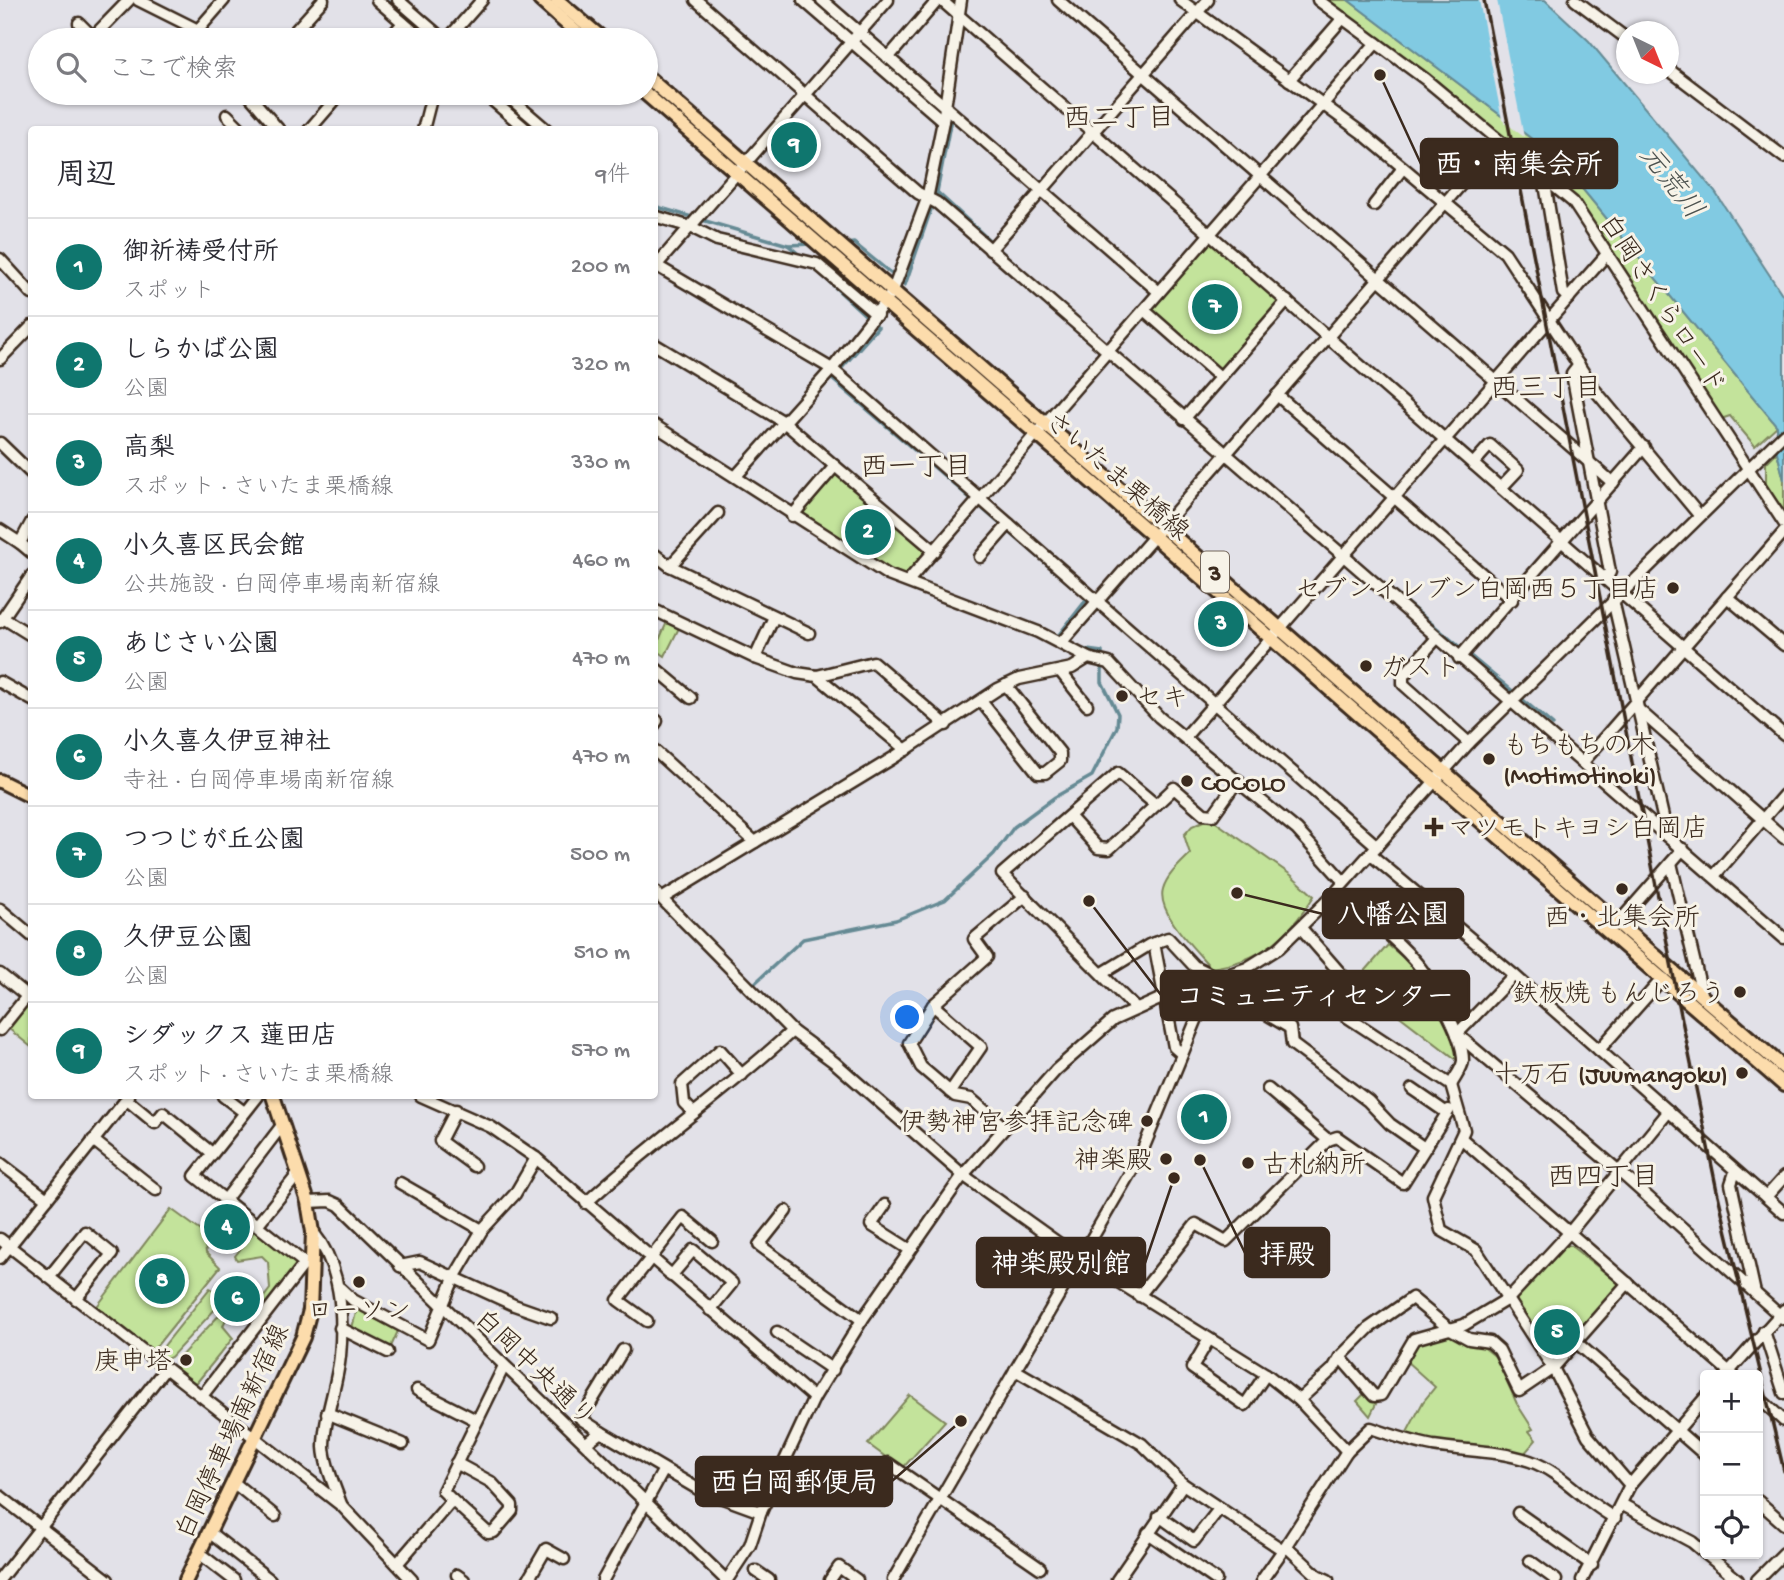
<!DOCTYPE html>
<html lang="ja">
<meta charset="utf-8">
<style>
:root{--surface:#fff;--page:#f7f7f7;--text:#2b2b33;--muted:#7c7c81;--line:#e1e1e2;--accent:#0f766e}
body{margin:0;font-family:"Gochi Hand","Klee One",sans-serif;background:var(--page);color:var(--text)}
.controls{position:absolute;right:21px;bottom:21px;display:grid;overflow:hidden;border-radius:7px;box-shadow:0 2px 5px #0004}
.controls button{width:63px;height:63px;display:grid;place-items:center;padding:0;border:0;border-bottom:2px solid var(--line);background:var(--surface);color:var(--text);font:35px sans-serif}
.compass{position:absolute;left:1616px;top:21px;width:63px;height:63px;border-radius:50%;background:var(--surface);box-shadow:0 2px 5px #0004;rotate:137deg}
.you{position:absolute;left:908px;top:1018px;width:24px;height:24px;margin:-18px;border:5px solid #fff;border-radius:50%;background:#1a73e8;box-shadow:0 0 0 10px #1a73e833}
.badge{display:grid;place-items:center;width:46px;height:46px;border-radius:50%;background:var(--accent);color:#fff;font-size:23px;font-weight:700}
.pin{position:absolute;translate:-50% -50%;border:4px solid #fff;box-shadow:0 2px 7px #0006}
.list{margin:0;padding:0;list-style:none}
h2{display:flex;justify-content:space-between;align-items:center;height:91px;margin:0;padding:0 28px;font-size:30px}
h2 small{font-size:23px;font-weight:400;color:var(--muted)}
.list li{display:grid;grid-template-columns:46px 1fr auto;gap:21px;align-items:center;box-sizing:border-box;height:98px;padding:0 28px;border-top:2px solid var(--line)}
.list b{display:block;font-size:26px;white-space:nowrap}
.list p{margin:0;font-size:23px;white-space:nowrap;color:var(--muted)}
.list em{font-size:23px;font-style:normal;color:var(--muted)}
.icon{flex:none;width:38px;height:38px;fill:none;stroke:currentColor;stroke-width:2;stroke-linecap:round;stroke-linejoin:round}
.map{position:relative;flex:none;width:1784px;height:1580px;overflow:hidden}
.search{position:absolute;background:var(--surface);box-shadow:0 2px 5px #0004;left:28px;top:28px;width:630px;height:77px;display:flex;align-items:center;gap:18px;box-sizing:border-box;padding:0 24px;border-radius:38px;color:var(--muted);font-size:26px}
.panel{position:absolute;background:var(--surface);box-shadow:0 2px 5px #0004;left:28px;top:126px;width:630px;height:973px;border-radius:7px}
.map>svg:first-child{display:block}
</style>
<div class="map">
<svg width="1784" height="1580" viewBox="0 0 1784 1580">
<rect width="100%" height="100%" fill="#e2e1e8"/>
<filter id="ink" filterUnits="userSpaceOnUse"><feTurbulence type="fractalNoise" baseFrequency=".0143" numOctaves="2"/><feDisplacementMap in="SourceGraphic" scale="14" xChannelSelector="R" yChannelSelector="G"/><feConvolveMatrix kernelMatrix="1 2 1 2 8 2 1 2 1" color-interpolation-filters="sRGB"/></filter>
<g filter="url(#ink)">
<g fill="#c3e39b" stroke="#7f865c" stroke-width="2">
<polygon points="1327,0 1348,0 1557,158 1777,426 1755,446 1730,416 1721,419 1573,196 1429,74"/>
<polygon points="1208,244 1214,244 1278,299 1279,305 1222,369 1217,369 1152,313 1151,308"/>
<polygon points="1777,452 1784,480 1784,512 1766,485 1766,463"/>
<polygon points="836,474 929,550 906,577 888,570 801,515"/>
<polygon points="667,622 679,628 665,656 655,649"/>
<path d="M1210,818l81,57 23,21c-26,41 -53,65 -103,72 -14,-17 -55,-55 -48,-79 4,-14 17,-25 27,-35l-6,-19 8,-9z"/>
<polygon points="1388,945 1411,964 1460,1049 1457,1060 1367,991 1360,977"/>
<polygon points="31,998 31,1047 8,1028"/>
<polygon points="171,1209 204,1233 206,1253 220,1267 151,1353 95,1309"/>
<polygon points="256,1229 296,1261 297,1267 263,1311 258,1310 257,1306 270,1289 268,1262 262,1256 237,1260 235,1256"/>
<polygon points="1563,1244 1571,1246 1621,1285 1554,1363 1513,1300"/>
<polygon points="210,1288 217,1292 219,1305 171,1357 161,1361 156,1356"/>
<polygon points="225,1309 228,1314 223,1326 233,1338 194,1386 177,1373 176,1361"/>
<polygon points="357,1309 398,1331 390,1349 352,1328"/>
<path d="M1449,1331l13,10 20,5 14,11 21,47 16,25 -4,2 7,9 -12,14c-39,-7 -80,-8 -119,-18l18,-34 12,-15 -29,-26 9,-17z"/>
<polygon points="1365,1393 1376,1404 1370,1416 1357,1401"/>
<polygon points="910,1395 945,1421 902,1469 868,1444"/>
</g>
<polygon fill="#81cae2" stroke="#658a94" stroke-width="2" points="1348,0 1545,0 1589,41 1715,192 1784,297 1784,480 1777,452 1777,426 1557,158"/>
<polygon fill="#e2e1e8" points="1479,0 1497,0 1524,137 1502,120"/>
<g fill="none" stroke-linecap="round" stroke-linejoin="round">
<g stroke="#658a94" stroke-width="3.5">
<polyline points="387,0 433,40"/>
<polyline points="815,0 942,111"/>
<polyline points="493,93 535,130"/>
<polyline points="947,116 951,119 937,192 1038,285"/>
<polyline points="654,206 788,245 812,244"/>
<polyline points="845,244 854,243 905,285 937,192"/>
<polyline points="788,245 802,257"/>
<polyline points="813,267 878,327 832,379 1087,599 1057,637"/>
<polyline points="1359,563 1553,725"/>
<polyline points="754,984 803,939 896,920 945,900 994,854 1014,827 1055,797 1092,776 1117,727 1118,714 1102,682 1102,652 1080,649"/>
</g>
<g stroke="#3b2a1e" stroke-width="15">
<g id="minor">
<polyline points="138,0 198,30 205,40"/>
<polyline points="377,0 423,40"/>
<polyline points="398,0 444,40"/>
<polyline points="696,0 918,193 937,203 1784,938"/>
<polyline points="803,0 943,121"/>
<polyline points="822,0 1159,292"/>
<polyline points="941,0 1784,735"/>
<polyline points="1058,0 1613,483"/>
<polyline points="1180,0 1362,133 1505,253 1595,390 1699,515"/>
<polyline points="1318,0 1425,79 1573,202 1784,523"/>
<polyline points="1575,0 1626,38"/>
<polyline points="79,23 93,37 129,0"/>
<polyline points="198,30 224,0"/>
<polyline points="287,40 323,0"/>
<polyline points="388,40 403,23"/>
<polyline points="447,40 482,0"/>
<polyline points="888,58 938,0"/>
<polyline points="1668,69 1784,157"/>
<polyline points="1289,80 1343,18"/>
<polyline points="247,93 279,130"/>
<polyline points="484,93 527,130"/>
<polyline points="504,93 547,130"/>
<polyline points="227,115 242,130"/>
<polyline points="309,130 341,93"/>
<polyline points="423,130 431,99 437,93"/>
<polyline points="1544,178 1563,293 1569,298"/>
<polyline points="1374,205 1403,168"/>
<polyline points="654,216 691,227 717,240 817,264 877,315"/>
<polyline points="990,250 1208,0"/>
<polyline points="0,259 32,294"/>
<polyline points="657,266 832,369 1377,846"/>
<polyline points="654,268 888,0"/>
<polyline points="1144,310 1220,377"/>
<polyline points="654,344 784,422 835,466"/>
<polyline points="0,359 32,326"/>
<polyline points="1579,365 1572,374 1610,572 1606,579"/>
<polyline points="1277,395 1512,600"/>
<polyline points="1184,419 1287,301"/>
<polyline points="654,425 888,575 1038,632 1088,658 1109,663 1159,717 1297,830 1344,882"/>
<polyline points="0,443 32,474"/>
<polyline points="1473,464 1490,445 1518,470 1501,488"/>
<polyline points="737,475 832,369 892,293 927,199 943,121 961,0"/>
<polyline points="792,516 835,466 935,551"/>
<polyline points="32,521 20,543 32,553"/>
<polyline points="0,530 20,543"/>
<polyline points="654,554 670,566 718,513"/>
<polyline points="980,557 1009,524"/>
<polyline points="670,566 809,633"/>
<polyline points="908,581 1376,43"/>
<polyline points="1727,597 1784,645"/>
<polyline points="1613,600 1667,834"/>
<polyline points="654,610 755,658 797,673 817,676 906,750"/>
<polyline points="3,618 32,636"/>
<polyline points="0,622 32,575"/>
<polyline points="1436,639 1403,676 1403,684 1469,743"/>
<polyline points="1061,643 1499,141"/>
<polyline points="755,658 773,619"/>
<polyline points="1459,658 1644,447"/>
<polyline points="654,667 691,698"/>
<polyline points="1060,671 1087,705"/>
<polyline points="817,676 873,662 946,725"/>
<polyline points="0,682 32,700"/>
<polyline points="981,701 1038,773 1045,773 1060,761 1060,753 1006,685"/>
<polyline points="1640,711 1784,838"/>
<polyline points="654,719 657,721 654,725"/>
<polyline points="1185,737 1607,254"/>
<polyline points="654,750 755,842"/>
<polyline points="1583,762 1784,532"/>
<polyline points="1070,817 1098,848 1109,849 1174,788 1204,814 1213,815 1238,780"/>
<polyline points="1370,854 1514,975 1784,1213"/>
<polyline points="1671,863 1702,994"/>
<polyline points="1714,876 1784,795"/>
<polyline points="654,891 792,1031 834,1062 963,1175 1078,1257 1266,1374 1299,1400 1347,1451"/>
<path d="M1335,893c27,19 57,42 79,67 16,18 50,77 49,101 -1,8 -8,16 -12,24"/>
<polyline points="663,898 893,758 998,689 1019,679 1072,668 1088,658"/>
<polyline points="0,909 32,936"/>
<polyline points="1619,922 1683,849"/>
<polyline points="1301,928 1348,982 1332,1004 1335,1009 1451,1085 1464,1130 1433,1196 1441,1230 1476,1250 1553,1368 1588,1436 1630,1485"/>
<polyline points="1154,943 1174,1047 1182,1054"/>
<polyline points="1103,973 1149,945 1168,938 1194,966 1219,978"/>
<polyline points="0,974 27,996"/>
<polyline points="1212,982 1290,1028 1292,1044 1368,1101 1390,1124 1423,1147"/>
<polyline points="933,1005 981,1047 950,1092"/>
<polyline points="1135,1008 1002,874 1118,773 1156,805"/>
<polyline points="0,1030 32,990"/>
<polyline points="1457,1034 1620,1172 1784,1319"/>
<polyline points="1457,1034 1514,975"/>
<polyline points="1599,1050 1663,978"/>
<polyline points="1268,1089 1328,1140"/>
<polyline points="1412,1089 1447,1113"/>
<polyline points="223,1096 244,1112"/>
<polyline points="258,1096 195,1176 312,1269"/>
<polyline points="421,1096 491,1127 536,1158 814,1398"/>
<polyline points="126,1099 155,1123 163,1113 212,1153"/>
<polyline points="456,1110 440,1141 474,1166"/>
<polyline points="694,1113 684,1103 682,1084 720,1050 742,1075"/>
<polyline points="1005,1128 971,1099 955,1096 921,1067 909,1043 933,1005 987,957 974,939 1025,896"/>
<polyline points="1462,1139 1733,1375"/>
<polyline points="93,1140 156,1190"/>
<polyline points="0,1163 47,1199"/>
<polyline points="1735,1172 1731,1184 1755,1293"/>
<polyline points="400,1183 482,1230"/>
<polyline points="1766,1197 1784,1177"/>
<polyline points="225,1200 283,1124"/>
<polyline points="308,1202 330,1201 339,1205 726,1580"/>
<path d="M586,1203c66,-61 140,-111 206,-172"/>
<polyline points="885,1205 871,1225 909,1249"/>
<polyline points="786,1211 759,1245 862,1320"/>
<polyline points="257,1225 299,1173"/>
<path d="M313,1232c28,34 31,82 27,124 -3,31 -16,60 -16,91 1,19 11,40 17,57"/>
<polyline points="0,1239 342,1506 412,1580"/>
<polyline points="0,1258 129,1096"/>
<polyline points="400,1266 420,1262 514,1305 551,1318"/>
<polyline points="671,1276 693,1250 732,1283 710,1310"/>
<polyline points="49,1277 85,1232 112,1254 76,1299"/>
<polyline points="340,1288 353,1300 428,1340 455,1276 482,1230 515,1194 536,1158"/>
<polyline points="1139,1296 1196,1224 1226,1241 1328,1140 1337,1137 1403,1183 1449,1110"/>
<polyline points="647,1321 618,1300 683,1217 712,1241"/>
<polyline points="340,1328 388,1352"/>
<polyline points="1764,1331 1784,1393"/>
<polyline points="777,1332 833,1370"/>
<polyline points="1209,1339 1192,1368 1245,1405 1266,1374"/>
<polyline points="1577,1343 1705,1455"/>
<polyline points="1340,1357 1374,1396 1381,1395 1414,1339 1464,1325 1509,1298 1570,1232 1669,1111"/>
<path d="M1015,1370l127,74 41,40 100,66 64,-99 24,-23c20,7 41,14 62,18 32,5 65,4 97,15 32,11 54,41 85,57"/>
<polyline points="1726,1375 1784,1310"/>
<polyline points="417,1390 476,1420"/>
<polyline points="202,1396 305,1263"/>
<polyline points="1758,1397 1784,1421"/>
<polyline points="1299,1400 1333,1369 1340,1357 1369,1328 1412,1298 1447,1327 1469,1339 1490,1342 1499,1350 1519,1391 1553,1368 1628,1283"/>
<polyline points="327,1413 403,1444"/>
<polyline points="601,1432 581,1419 623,1350"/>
<polyline points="586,1443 601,1432 698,1489 761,1512"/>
<polyline points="881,1472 888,1463 1040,1568"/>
<polyline points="233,1482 275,1516"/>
<polyline points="0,1496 108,1580"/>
<polyline points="452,1500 488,1533 494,1532 512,1511 512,1505 491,1482 456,1463"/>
<polyline points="1758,1501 1784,1524"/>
<polyline points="1621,1504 1692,1542 1705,1553"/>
<polyline points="1518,1513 1592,1565"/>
<polyline points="1159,1516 1194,1541 1219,1509"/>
<polyline points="209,1532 270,1580"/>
<polyline points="1148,1533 1216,1580"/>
<polyline points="1287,1547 1317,1575 1328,1580"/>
<polyline points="199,1553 234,1580"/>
<polyline points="1706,1554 1738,1580"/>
<polyline points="1530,1561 1556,1580"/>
<polyline points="397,1564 452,1500 443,1491 504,1366"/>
<polyline points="756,1571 769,1580"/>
<polyline points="457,1575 464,1580"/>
<polyline points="0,1579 165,1369"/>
<polyline points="528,1580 546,1549 564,1559"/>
<polyline points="603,1580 663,1471"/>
<polyline points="727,1580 750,1545 761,1512 814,1398 862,1320 963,1175 1056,1070 1113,1020 1162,998 1247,968 1279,948 1335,893 1469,743 1784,434"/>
<polyline points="830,1580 839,1567 857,1580"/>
<polyline points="893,1580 1141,1154 1212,982"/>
<polyline points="1117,1580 1183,1484"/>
<polyline points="1262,1580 1283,1550"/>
<polyline points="1582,1580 1630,1485 1705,1398"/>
<polyline points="1757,1580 1784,1553"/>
</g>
</g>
<g stroke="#3b2a1e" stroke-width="18">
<g id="major">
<polyline points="540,0 585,40"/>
<polyline points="557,0 604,40"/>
<polyline points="646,76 1784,1068"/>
<polyline points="645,93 1784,1085"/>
<polyline points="0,781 32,797"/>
<polyline points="186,1580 303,1337 310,1310 313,1232 308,1202 273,1096"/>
</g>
</g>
<use href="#minor" stroke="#f7f3e8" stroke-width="10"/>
<use href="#major" stroke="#fcdcac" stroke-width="12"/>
<polyline stroke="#3b2a1e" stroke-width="3.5" points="1484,0 1683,1025 1717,1191 1784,1471"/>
</g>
</g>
<g fill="#3b2a1e" stroke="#f7f3e8" stroke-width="2.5">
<circle cx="1673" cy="588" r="7"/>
<circle cx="1366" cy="666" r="7"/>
<circle cx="1122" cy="696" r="7"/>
<circle cx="1489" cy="759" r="7"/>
<circle cx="1187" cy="781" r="7"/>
<path d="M1430.5 816.5h7v7h7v7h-7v7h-7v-7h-7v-7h7z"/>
<circle cx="1622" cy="889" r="7"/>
<circle cx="1740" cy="992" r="7"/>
<circle cx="1742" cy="1073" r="7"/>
<circle cx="1147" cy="1121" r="7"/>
<circle cx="1166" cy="1159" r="7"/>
<circle cx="1248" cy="1163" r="7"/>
<circle cx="359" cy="1282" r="7"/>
<circle cx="186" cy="1360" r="7"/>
</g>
<g text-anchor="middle" stroke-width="6" stroke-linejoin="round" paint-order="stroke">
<rect fill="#f7f3e8" stroke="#73665b" stroke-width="2" x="1201" y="551.5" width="28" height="41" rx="5"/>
<g font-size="24" font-weight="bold" fill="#3b2a1e">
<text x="1215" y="580">3</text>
</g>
<g font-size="26" fill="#3b2a1e" stroke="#f7f3e8">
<text transform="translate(1664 303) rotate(57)" y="9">白岡さくらロード</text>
<text transform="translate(1118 475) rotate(41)" y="9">さいたま栗橋線</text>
<text transform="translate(536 1367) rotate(44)" y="9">白岡中央通り</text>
<text transform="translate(231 1431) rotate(-65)" y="9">白岡停車場南新宿線</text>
</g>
<g font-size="26" fill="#3b2a1e" stroke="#f7f3e8" text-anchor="end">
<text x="1659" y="597">セブンイレブン白岡西５丁目店</text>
<text x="1380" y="675" text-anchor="start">ガスト</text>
<text x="1136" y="705" text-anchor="start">セキ</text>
<text x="1503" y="753" text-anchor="start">もちもちの木<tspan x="1503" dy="30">(Motimotinoki)</tspan></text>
<text x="1201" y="790" text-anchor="start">COCOLO</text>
<text x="1448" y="836" text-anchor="start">マツモトキヨシ白岡店</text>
<text x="1622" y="925" text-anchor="middle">西・北集会所</text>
<text x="1726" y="1001">鉄板焼 もんじろう</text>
<text x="1728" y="1082">十万石 (Juumangoku)</text>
<text x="1133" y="1130">伊勢神宮参拝記念碑</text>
<text x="1152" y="1168">神楽殿</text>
<text x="1262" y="1172" text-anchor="start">古札納所</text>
<text x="359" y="1318" text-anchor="middle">ローソン</text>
<text x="172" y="1369">庚申塔</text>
</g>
<g font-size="28" fill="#3b2a1e" stroke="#f7f3e8">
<text x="1119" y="126">西二丁目</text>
<text x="1546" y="396">西三丁目</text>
<text x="916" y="475">西一丁目</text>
<text x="1603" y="1185">西四丁目</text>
</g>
<g font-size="28" font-style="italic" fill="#4c524f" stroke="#f7f3e8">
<text transform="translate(1673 181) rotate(52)" y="10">元荒川</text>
</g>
</g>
<path fill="none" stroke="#3b2a1e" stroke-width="2.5" d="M1380 75L1421 164M1237 893L1323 914M1089 901L1161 995M1200 1160L1245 1253M1174 1178L1145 1263M961 1421L892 1481"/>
<g fill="#3b2a1e" stroke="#f7f3e8" stroke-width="2.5">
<circle cx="1380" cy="75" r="7"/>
<circle cx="1237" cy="893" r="7"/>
<circle cx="1089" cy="901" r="7"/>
<circle cx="1200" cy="1160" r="7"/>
<circle cx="1174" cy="1178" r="7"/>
<circle cx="961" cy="1421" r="7"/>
</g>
<g fill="#3b2a1e" stroke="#3b2a1e" stroke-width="2.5">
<rect x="1421" y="139" width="196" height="49" rx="7"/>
<rect x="1323" y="889" width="140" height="49" rx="7"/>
<rect x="1161" y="971" width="308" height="49" rx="7"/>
<rect x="1245" y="1228" width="84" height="49" rx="7"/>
<rect x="977" y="1238" width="168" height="49" rx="7"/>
<rect x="696" y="1457" width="196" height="49" rx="7"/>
</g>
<g font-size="28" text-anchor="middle" font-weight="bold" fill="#fff">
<text x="1519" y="173">西・南集会所</text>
<text x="1393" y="923">八幡公園</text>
<text x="1315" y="1005">コミュニティセンター</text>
<text x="1287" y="1263">拝殿</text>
<text x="1061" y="1272">神楽殿別館</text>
<text x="794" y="1491">西白岡郵便局</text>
</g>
</svg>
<div class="controls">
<button>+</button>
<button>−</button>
<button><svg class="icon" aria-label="locate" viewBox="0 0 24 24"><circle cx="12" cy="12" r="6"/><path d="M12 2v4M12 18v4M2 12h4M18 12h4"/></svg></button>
</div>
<svg class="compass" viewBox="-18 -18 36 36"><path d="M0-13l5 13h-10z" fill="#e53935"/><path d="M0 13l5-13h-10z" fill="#7c7c81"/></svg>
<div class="you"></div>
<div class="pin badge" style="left:1204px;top:1117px">1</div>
<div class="pin badge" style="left:868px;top:532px">2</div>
<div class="pin badge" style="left:1221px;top:624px">3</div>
<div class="pin badge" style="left:227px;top:1227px">4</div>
<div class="pin badge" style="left:1557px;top:1332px">5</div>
<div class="pin badge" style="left:237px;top:1299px">6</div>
<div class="pin badge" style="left:1215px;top:307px">7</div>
<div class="pin badge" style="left:162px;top:1281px">8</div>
<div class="pin badge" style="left:794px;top:145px">9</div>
<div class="search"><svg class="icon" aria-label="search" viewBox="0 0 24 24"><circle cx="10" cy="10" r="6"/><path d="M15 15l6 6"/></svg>ここで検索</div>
<section class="panel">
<h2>周辺<small>9件</small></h2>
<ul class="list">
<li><span class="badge">1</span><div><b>御祈祷受付所</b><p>スポット</p></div><em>200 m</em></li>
<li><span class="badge">2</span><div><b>しらかば公園</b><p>公園</p></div><em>320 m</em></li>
<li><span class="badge">3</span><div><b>高梨</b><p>スポット · さいたま栗橋線</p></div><em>330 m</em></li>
<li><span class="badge">4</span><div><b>小久喜区民会館</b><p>公共施設 · 白岡停車場南新宿線</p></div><em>460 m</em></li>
<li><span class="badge">5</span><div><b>あじさい公園</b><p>公園</p></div><em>470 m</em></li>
<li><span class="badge">6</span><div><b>小久喜久伊豆神社</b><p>寺社 · 白岡停車場南新宿線</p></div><em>470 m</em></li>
<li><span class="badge">7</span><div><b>つつじが丘公園</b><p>公園</p></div><em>500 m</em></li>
<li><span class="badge">8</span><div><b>久伊豆公園</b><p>公園</p></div><em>510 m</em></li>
<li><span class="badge">9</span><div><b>シダックス 蓮田店</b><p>スポット · さいたま栗橋線</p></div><em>570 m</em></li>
</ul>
</section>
</div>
